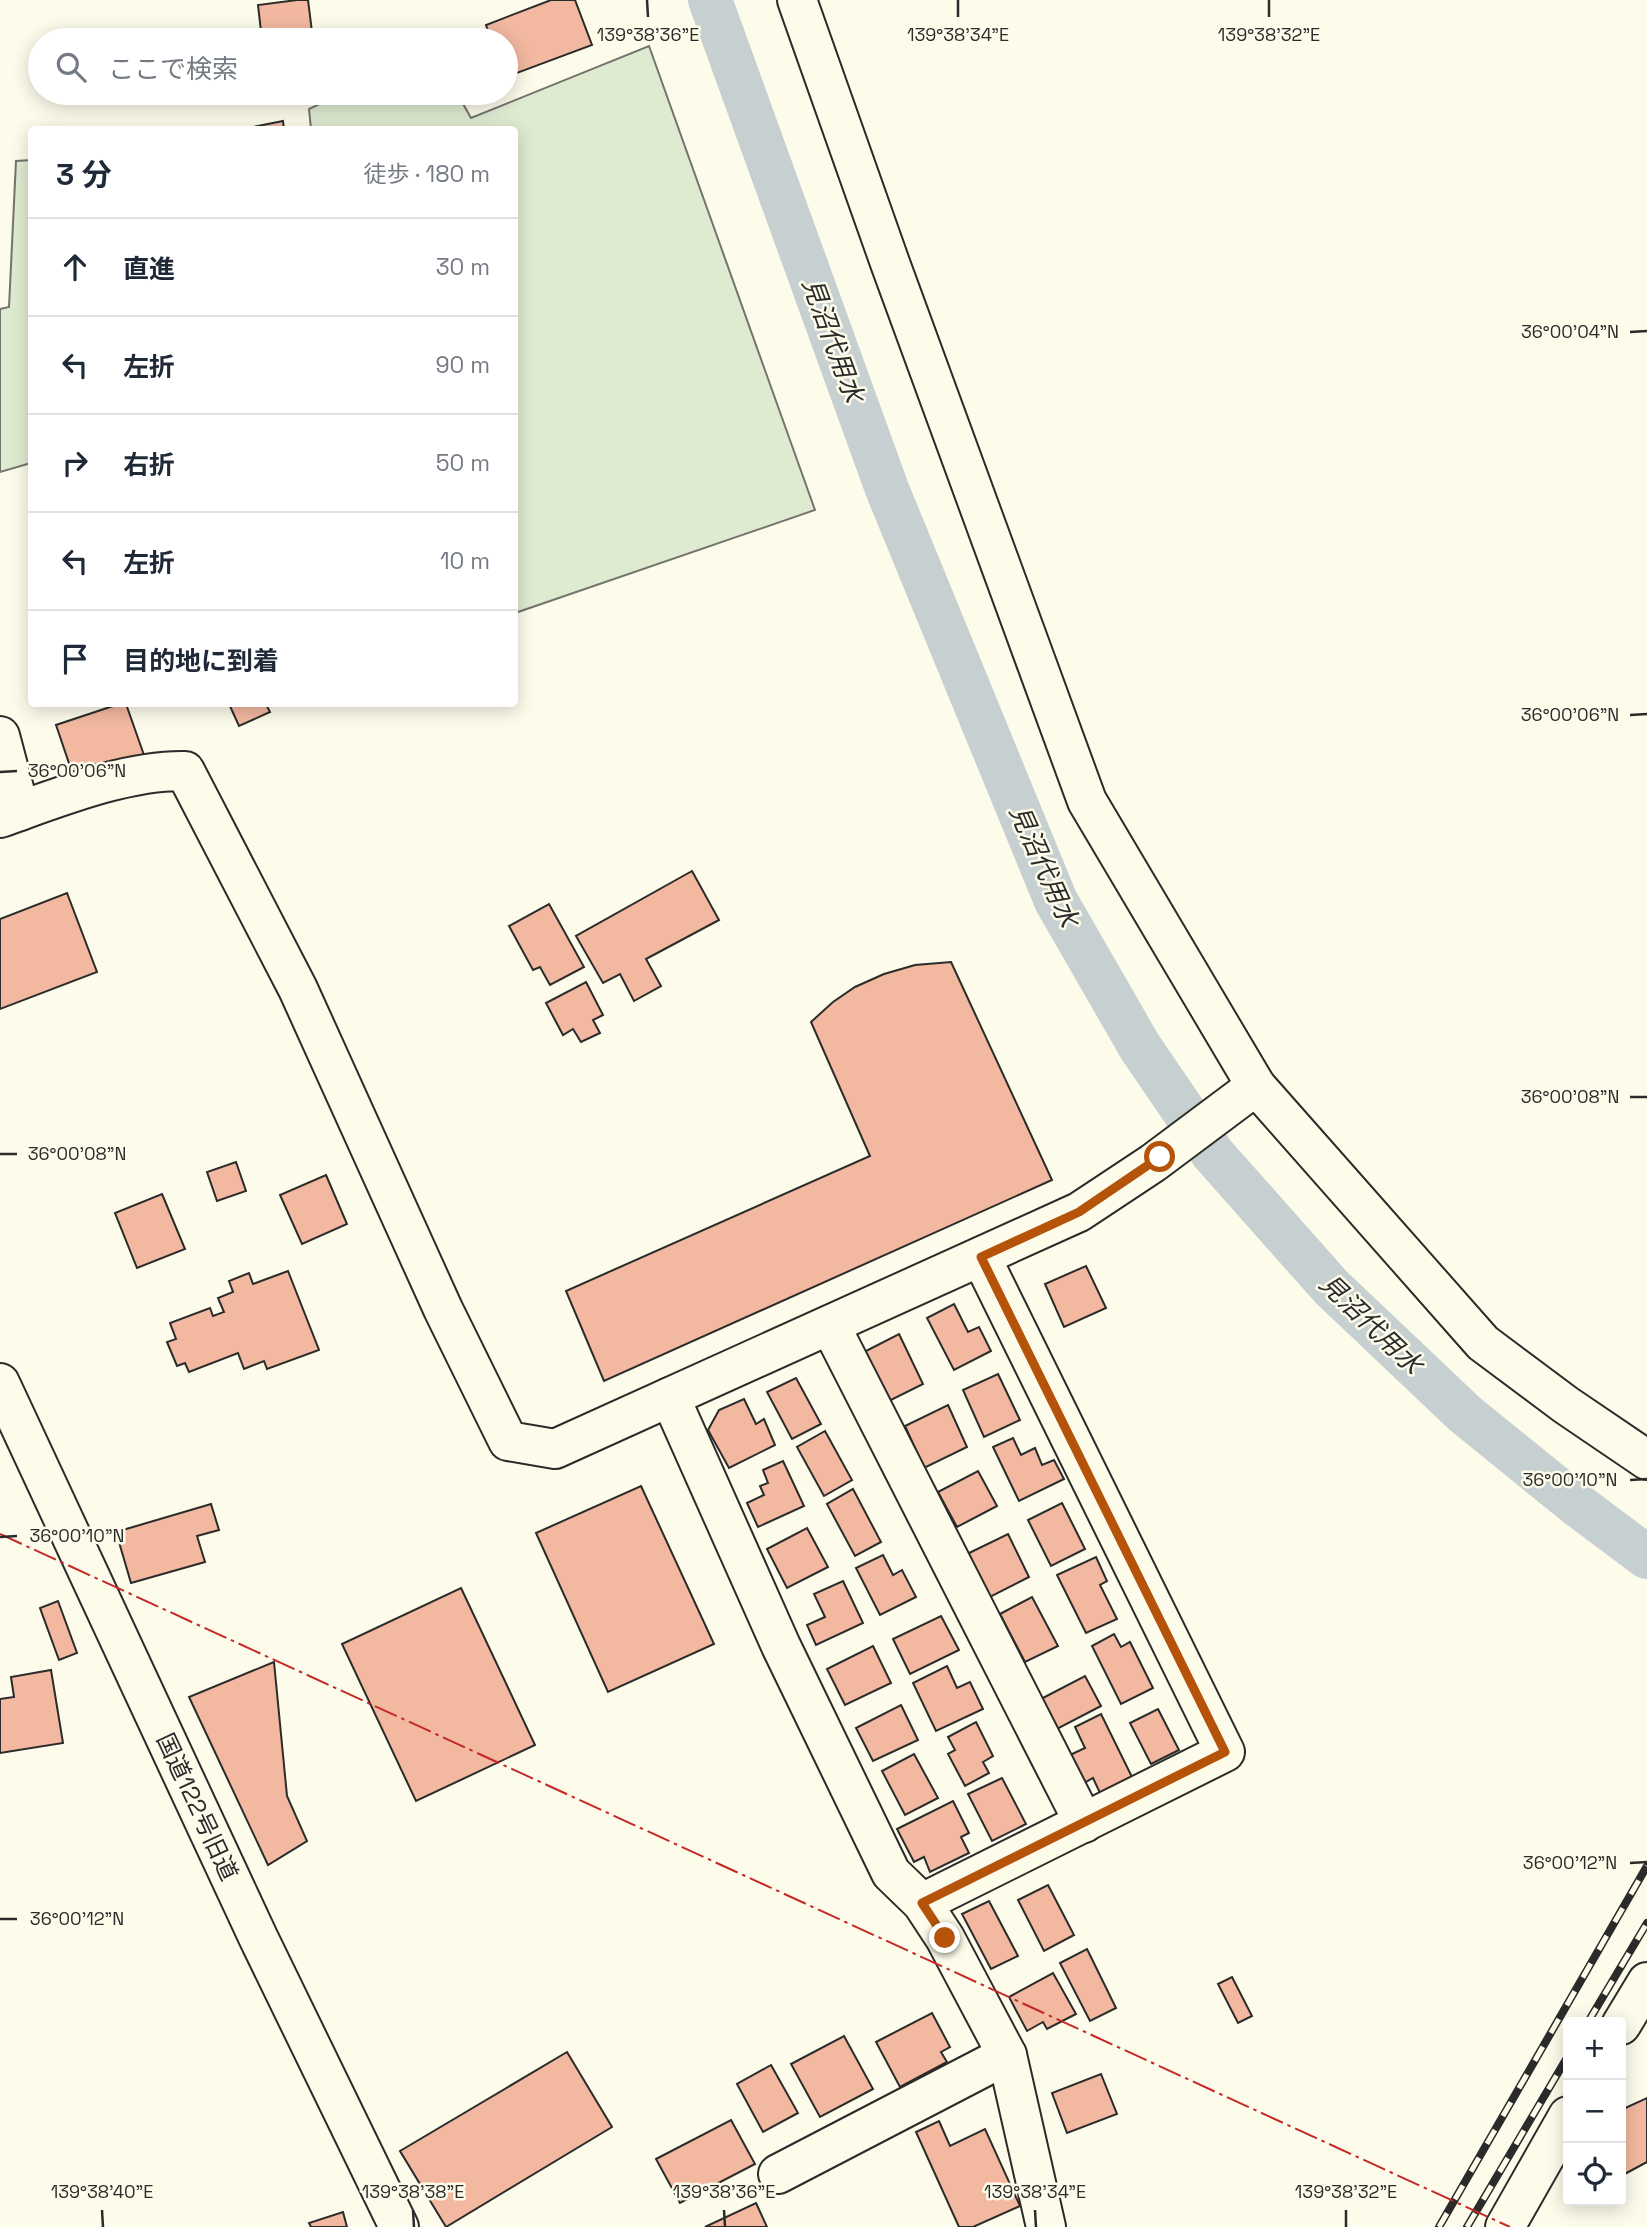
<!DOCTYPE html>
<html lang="ja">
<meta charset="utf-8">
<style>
:root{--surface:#fff;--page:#f2f2f3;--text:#1f2937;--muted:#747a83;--line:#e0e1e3}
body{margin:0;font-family:"Space Grotesk","Noto Sans JP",sans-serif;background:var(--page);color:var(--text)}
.controls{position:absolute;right:21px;bottom:21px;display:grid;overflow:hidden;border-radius:7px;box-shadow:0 4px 18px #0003}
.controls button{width:63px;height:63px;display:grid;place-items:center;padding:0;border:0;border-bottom:2px solid var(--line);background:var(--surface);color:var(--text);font:35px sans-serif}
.stop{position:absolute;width:21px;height:21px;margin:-16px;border:5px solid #b45309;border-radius:50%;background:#fff}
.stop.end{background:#b45309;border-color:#fff;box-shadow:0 2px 7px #0008}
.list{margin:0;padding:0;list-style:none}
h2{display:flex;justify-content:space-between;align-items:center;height:91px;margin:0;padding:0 28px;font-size:30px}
h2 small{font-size:23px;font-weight:400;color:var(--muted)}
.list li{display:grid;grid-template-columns:46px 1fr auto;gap:21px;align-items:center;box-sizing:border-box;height:98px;padding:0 28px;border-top:2px solid var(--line)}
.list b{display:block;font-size:26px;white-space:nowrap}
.list em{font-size:23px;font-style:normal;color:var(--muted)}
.icon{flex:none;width:38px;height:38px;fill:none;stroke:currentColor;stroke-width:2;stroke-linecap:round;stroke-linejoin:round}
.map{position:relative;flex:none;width:1647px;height:2227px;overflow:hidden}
.search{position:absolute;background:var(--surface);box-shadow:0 4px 18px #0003;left:28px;top:28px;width:490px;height:77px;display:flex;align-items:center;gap:18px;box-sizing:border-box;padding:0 24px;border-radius:38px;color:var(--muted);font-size:26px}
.panel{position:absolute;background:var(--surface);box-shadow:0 4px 18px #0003;left:28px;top:126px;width:490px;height:581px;border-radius:7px}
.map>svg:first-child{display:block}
</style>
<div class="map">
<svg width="1647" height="2227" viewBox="0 0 1647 2227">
<rect width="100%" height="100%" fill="#fdfbea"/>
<g fill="#deebd1" stroke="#74746e" stroke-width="2">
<polygon points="649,46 815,510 515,613 514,130 311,129 309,109 342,93 457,93 471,118"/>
<polygon points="31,160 31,463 0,472 0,309 9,307 16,161"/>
</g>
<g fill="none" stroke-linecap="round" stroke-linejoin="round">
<polyline stroke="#c7d0d0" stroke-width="44" points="710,0 887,489 1056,901 1140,1047 1213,1154 1331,1287 1465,1414 1576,1504 1647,1557"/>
</g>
<g fill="#f2b8a0" stroke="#2b2b2b" stroke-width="2">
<polygon points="297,0 308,0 313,40 262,40 258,5"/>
<polygon points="551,0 575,0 592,45 506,77 506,40 491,40 486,25"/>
<polygon points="283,121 284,130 238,130"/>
<polygon points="119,704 126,704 144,755 74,778 56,725"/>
<polygon points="229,704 266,704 270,712 239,726"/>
<polygon points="692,871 719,920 646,959 661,986 634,1001 620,974 603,983 576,936"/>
<polygon points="67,893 97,972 0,1009 0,919"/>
<polygon points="549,904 584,967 550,985 540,967 533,970 509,926"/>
<polygon points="951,962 1052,1180 604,1381 566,1291 870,1156 811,1022 833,1002 855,987 884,974 915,965"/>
<polygon points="586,982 603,1015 593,1020 600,1033 581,1042 573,1029 563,1035 546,1003"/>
<polygon points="236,1162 246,1191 217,1201 207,1172"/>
<polygon points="326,1175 347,1224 302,1244 280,1195"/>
<polygon points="162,1194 185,1249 137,1268 115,1213"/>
<polygon points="1086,1266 1106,1308 1064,1327 1045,1284"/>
<polygon points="288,1271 319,1350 267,1369 264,1361 244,1369 238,1353 189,1372 185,1363 177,1366 167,1342 176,1339 170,1323 210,1308 213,1316 224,1312 218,1298 233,1292 229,1281 249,1273 253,1284"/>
<polygon points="954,1304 968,1332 979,1327 991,1351 954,1370 927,1318"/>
<polygon points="899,1334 923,1384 889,1401 864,1352"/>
<polygon points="998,1374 1020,1420 984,1437 963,1390"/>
<polygon points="796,1378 821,1424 792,1439 767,1392"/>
<polygon points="744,1399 756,1424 764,1419 775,1445 729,1468 708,1430 719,1410"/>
<polygon points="948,1405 967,1447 924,1468 905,1426"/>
<polygon points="825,1431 852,1480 824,1496 797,1447"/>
<polygon points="1013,1438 1021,1455 1035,1448 1042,1465 1054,1460 1064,1479 1019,1501 993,1447"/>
<polygon points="783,1461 804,1506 758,1527 747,1503 764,1495 760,1486 768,1483 763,1470"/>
<polygon points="978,1471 997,1506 957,1527 938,1492"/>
<polygon points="641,1486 714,1644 608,1692 536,1533"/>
<polygon points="853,1489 881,1542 855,1556 827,1504"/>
<polygon points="1062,1503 1085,1549 1051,1566 1028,1520"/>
<polygon points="211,1504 219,1530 197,1536 205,1562 131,1583 116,1532"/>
<polygon points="807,1528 828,1567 787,1588 767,1549"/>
<polygon points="1008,1534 1029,1577 988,1598 967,1554"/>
<polygon points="883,1555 893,1575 902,1570 916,1597 880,1615 856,1568"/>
<polygon points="1096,1557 1107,1581 1100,1585 1117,1619 1086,1633 1057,1575"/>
<polygon points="843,1581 863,1623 816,1645 807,1625 825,1617 814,1594"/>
<polygon points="461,1588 535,1745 416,1801 342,1644"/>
<polygon points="1032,1597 1058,1646 1025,1662 1000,1614"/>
<polygon points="58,1601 77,1653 59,1660 40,1608"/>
<polygon points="941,1616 959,1650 910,1674 893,1639"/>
<polygon points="1114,1634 1121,1647 1130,1642 1153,1688 1121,1704 1092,1646"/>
<polygon points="873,1646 891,1683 845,1705 827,1669"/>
<polygon points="274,1662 287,1796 307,1841 268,1865 189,1697"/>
<polygon points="947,1666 957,1688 970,1682 983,1709 936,1731 913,1683"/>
<polygon points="51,1670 63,1743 0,1753 0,1699 14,1697 11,1677"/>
<polygon points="1085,1676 1101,1706 1055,1730 1039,1700"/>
<polygon points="901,1705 918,1740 873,1761 856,1728"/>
<polygon points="1158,1709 1179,1750 1151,1764 1130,1723"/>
<polygon points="1101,1714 1132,1777 1100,1793 1093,1778 1084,1783 1070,1755 1085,1748 1075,1727"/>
<polygon points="976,1722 993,1756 983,1762 989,1773 965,1786 948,1754 955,1750 948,1737"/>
<polygon points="914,1754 938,1798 905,1815 882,1771"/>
<polygon points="1002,1778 1026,1824 992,1841 968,1794"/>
<polygon points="953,1801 969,1833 961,1837 969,1853 930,1872 924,1857 914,1862 897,1829"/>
<polygon points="1048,1885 1074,1935 1044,1951 1018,1900"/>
<polygon points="989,1901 1018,1956 991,1969 962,1914"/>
<polygon points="1087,1949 1116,2008 1090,2021 1060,1963"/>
<polygon points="1053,1973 1076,2014 1047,2029 1043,2022 1027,2031 1009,1997"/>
<polygon points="1232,1977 1252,2016 1238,2023 1218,1984"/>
<polygon points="932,2013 950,2047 941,2052 947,2062 900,2087 876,2042"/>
<polygon points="844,2036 873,2089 820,2117 791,2064"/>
<polygon points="567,2052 612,2127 446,2227 400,2151"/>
<polygon points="771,2065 798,2113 763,2132 737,2084"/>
<polygon points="1101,2074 1117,2114 1067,2133 1052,2093"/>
<polygon points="1647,2098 1647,2162 1621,2176 1621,2110"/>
<polygon points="731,2120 755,2164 680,2203 656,2159"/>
<polygon points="939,2121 950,2146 985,2129 1020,2206 973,2227 959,2227 916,2132"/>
<polygon points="756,2203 767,2227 705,2227"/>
<polygon points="343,2212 347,2227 311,2227 309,2223"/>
</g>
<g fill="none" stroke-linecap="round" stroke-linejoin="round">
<g stroke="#2b2b2b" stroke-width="42">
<g id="minor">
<polyline points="797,0 890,263 1087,801 1256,1086 1483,1343 1566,1405 1647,1460"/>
<polyline points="0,736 20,811"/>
<path d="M0,818c57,-20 125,-48 185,-47l113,218 145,320 65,132 47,8 524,-237 74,-49 103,-77"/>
<polyline points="830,1325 1084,1823"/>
<polyline points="0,1383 258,1937 399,2227"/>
<polyline points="670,1397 781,1646 891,1873 922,1903 945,1938 1007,2055 1046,2227"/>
<polyline points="922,1903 1225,1752 981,1257"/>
<polyline points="1621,2025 1647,1982"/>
<polyline points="778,2174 1007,2055"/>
<polyline points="1505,2227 1568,2116"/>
</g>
</g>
<use href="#minor" stroke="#fdfbea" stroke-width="38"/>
<g stroke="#2b2b2b" stroke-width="8">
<g id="rail">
<polyline points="1588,2022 1647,1923"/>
<polyline points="1439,2227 1647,1866"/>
<polyline points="1467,2227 1568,2056"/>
</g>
</g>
<use href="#rail" stroke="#fdfbea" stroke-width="5" stroke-dasharray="16" stroke-linecap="butt"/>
<polyline stroke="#c62828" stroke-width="2" stroke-dasharray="24 5 3.5 5" stroke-linecap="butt" points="0,1534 1510,2227"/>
</g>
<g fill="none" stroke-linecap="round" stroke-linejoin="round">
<polyline stroke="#b45309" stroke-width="9" points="945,1938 922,1903 1225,1752 981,1257 1079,1212 1160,1157"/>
</g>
<path fill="none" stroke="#2b2b2b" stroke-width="2.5" d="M647,0l1,17M958,0v17M1269,0v17M1630,332l17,-1M1630,715l17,-1M0,772l17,-1M1630,1097h17M0,1154h17M1630,1480l17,-1M0,1537l17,-1M1630,1863l17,-1M0,1919h17M102,2210l1,17M413,2210l1,17M724,2210l1,17M1035,2210l1,17M1346,2210v17"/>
<g text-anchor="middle" stroke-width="5" stroke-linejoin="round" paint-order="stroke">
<g font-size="24" fill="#2b2b2b" stroke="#fdfbea">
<text transform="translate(197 1807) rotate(65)" y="8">国道122号旧道</text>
</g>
<g font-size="26" font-style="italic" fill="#2b2b2b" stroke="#fdfbea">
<text transform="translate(833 340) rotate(70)" y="9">見沼代用水</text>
<text transform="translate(1044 866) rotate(66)" y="9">見沼代用水</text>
<text transform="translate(1371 1324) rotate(44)" y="9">見沼代用水</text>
</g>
</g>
<g font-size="18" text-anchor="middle" fill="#2b2b2b" stroke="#fdfbea" stroke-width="5" stroke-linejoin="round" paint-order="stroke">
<text x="648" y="41">139°38'36"E</text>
<text x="958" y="41">139°38'34"E</text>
<text x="1269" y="41">139°38'32"E</text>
<text x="1570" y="338">36°00'04"N</text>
<text x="1570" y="721">36°00'06"N</text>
<text x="77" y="777">36°00'06"N</text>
<text x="1570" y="1103">36°00'08"N</text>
<text x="77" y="1160">36°00'08"N</text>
<text x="1570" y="1486">36°00'10"N</text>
<text x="77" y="1542">36°00'10"N</text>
<text x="1570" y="1869">36°00'12"N</text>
<text x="77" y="1925">36°00'12"N</text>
<text x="102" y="2198">139°38'40"E</text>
<text x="413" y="2198">139°38'38"E</text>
<text x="724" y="2198">139°38'36"E</text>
<text x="1035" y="2198">139°38'34"E</text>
<text x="1346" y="2198">139°38'32"E</text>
</g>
</svg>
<div class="controls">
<button>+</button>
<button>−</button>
<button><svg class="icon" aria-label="locate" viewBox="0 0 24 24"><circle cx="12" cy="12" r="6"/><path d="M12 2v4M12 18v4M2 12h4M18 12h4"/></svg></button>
</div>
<div class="stop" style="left:1160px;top:1157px"></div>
<div class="stop end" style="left:945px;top:1938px"></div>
<div class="search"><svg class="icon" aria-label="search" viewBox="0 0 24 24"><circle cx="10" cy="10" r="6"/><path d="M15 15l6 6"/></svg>ここで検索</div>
<section class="panel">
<h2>3 分<small>徒歩 · 180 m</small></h2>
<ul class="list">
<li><svg class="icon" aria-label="ahead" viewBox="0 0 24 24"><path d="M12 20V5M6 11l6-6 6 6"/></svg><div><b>直進</b></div><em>30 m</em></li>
<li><svg class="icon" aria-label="left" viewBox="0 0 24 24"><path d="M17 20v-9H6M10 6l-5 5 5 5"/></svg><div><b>左折</b></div><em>90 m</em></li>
<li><svg class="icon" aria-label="right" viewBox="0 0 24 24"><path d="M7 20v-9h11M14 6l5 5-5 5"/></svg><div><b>右折</b></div><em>50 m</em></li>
<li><svg class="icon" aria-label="left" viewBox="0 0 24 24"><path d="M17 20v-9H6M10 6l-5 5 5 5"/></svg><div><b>左折</b></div><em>10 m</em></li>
<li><svg class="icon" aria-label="arrive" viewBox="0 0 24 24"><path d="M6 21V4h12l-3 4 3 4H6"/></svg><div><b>目的地に到着</b></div></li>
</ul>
</section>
</div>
